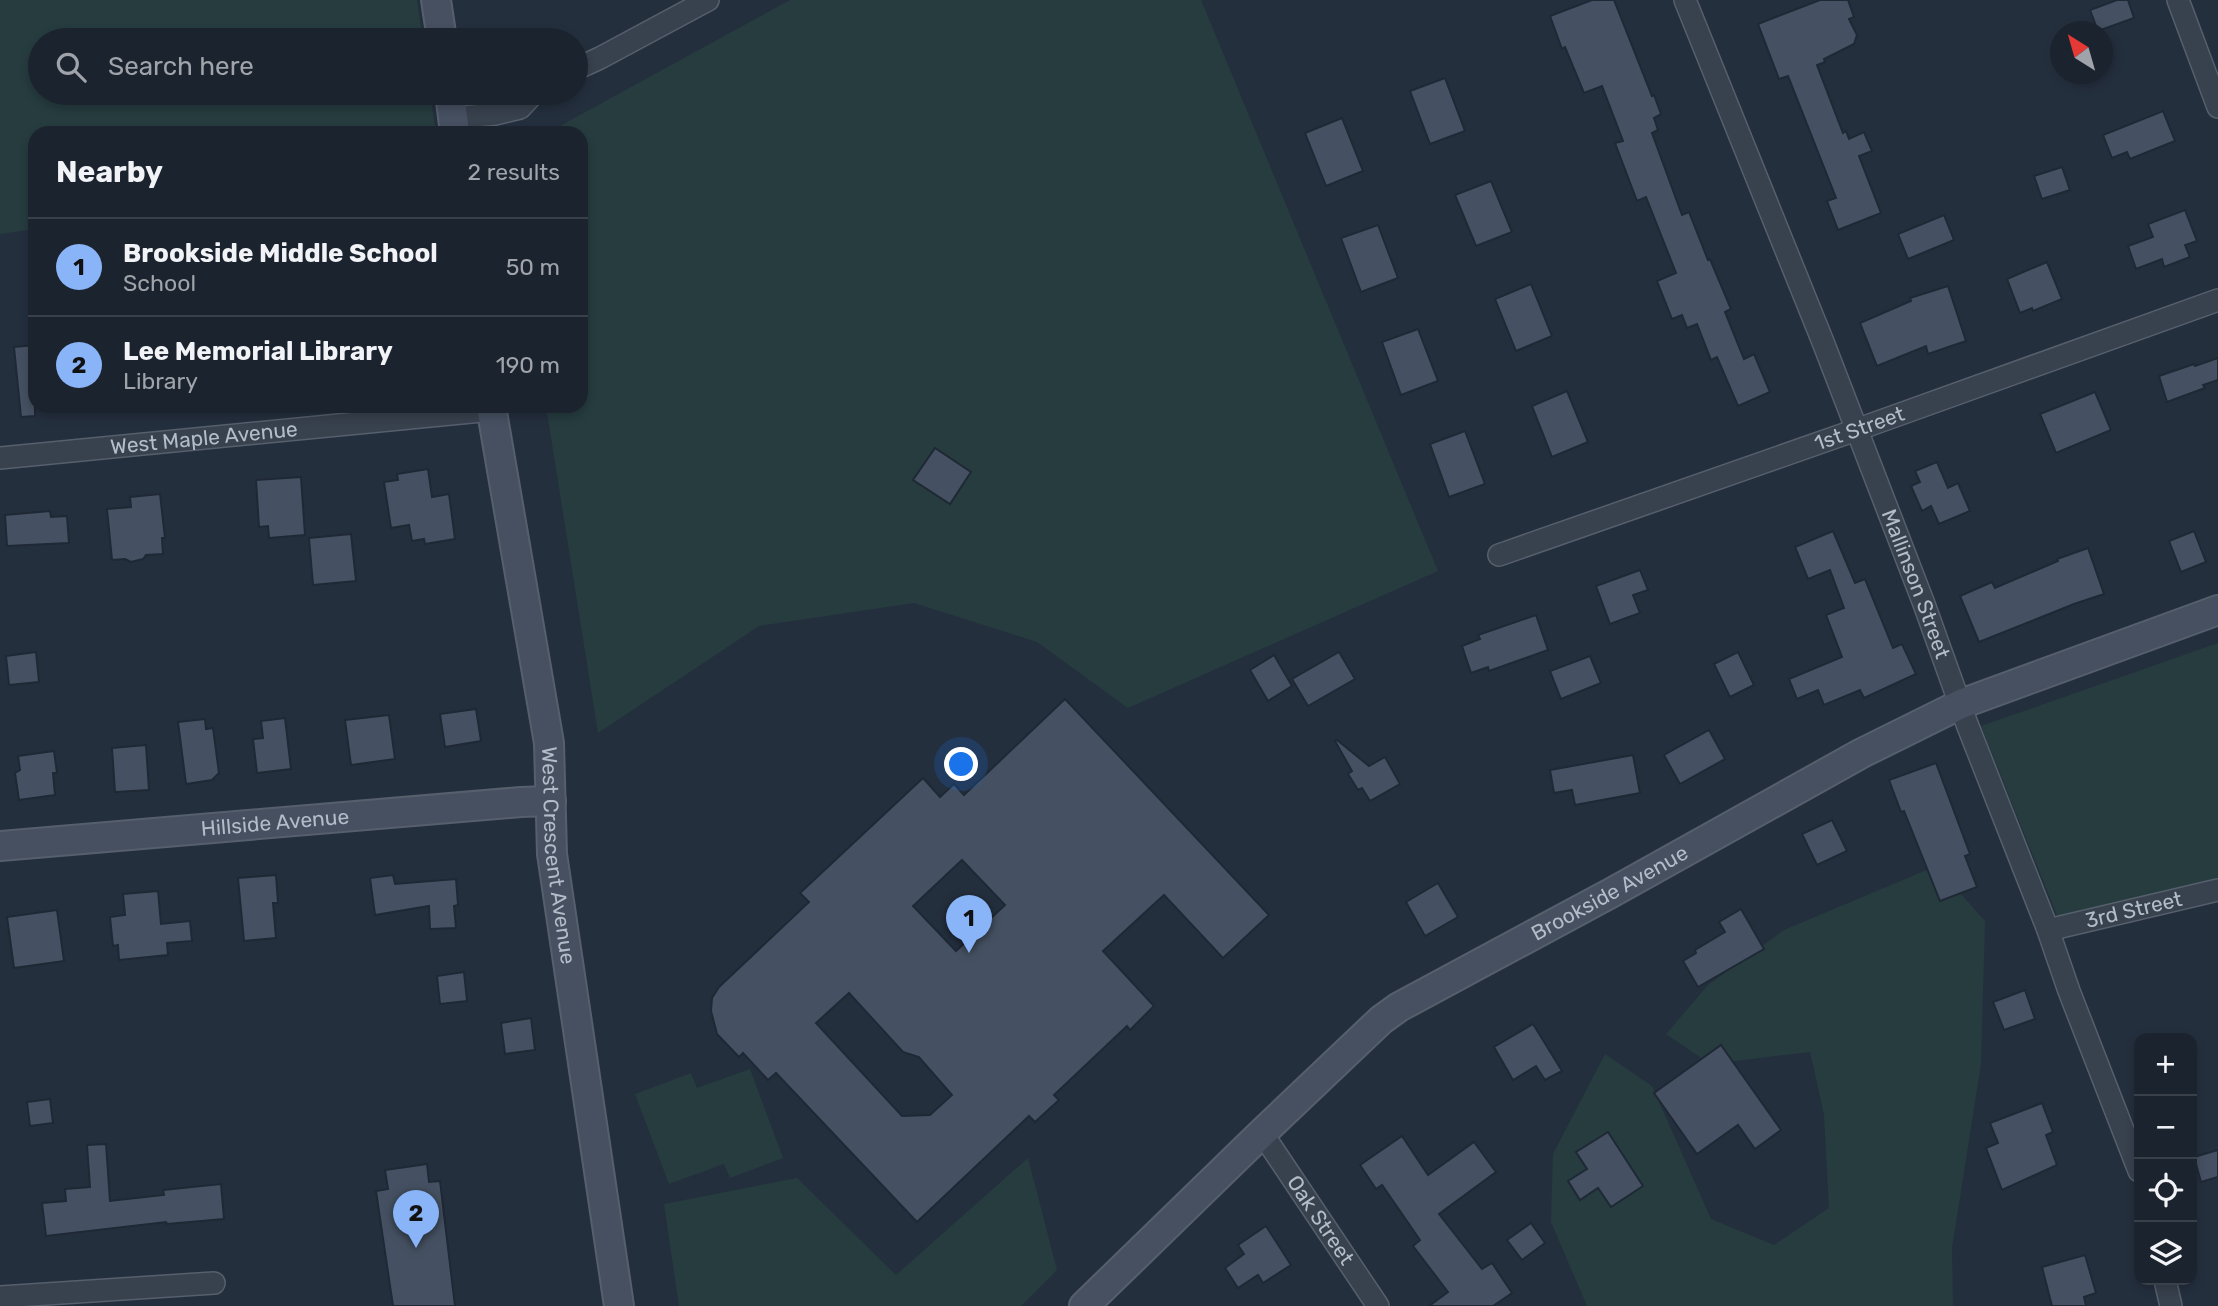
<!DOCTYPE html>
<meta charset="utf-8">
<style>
:root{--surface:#1b232e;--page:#282f3a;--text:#f1f3f6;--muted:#a0a4aa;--line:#39404a;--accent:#8ab4f8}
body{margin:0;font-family:Rubik,sans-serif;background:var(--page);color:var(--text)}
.controls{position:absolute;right:21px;bottom:21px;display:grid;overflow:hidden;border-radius:14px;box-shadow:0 4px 10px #0003}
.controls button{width:63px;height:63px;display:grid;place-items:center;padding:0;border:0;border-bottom:2px solid var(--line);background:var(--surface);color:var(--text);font:35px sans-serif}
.compass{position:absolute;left:2050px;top:21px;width:63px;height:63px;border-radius:50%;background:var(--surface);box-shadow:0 4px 10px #0003;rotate:323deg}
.you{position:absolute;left:962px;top:765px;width:24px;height:24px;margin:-18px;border:5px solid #fff;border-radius:50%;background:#1a73e8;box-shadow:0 0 0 10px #1a73e833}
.badge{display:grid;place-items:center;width:46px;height:46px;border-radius:50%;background:var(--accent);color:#111;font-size:23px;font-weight:700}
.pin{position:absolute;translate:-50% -58px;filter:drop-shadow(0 2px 4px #0008)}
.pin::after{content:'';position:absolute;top:37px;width:24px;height:21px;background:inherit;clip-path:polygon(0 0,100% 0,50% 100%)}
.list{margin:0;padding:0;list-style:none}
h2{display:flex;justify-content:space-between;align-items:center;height:91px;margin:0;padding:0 28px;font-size:30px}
h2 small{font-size:23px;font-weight:400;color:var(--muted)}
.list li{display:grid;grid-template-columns:46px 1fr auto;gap:21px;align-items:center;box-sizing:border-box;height:98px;padding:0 28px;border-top:2px solid var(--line)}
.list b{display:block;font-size:26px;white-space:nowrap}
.list p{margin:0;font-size:23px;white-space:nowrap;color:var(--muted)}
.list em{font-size:23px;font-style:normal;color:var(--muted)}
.icon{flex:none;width:38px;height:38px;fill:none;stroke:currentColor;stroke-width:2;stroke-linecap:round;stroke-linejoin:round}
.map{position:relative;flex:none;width:2218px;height:1306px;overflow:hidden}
.search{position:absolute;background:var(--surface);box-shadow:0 4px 10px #0003;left:28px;top:28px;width:560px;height:77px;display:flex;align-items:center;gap:18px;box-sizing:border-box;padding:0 24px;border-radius:38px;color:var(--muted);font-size:26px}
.panel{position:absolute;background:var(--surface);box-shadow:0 4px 10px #0003;left:28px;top:126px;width:560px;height:287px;border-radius:21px}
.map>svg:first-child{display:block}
</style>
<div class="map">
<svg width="2218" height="1306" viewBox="0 0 2218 1306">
<rect width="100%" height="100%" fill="#242f3e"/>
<g fill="#263c3f">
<polygon points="0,0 417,0 423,40 40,40 40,93 430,93 436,133 35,133 35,229 0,234"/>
<polygon points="790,0 1201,0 1438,571 1128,708 1037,642 914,603 759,626 598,733 546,406 581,406 581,133 547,133"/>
<polygon points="2218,643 2218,878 2058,918 1981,726"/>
<polygon points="1936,866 1985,921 1981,1064 1952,1248 1953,1306 1587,1306 1551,1222 1553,1154 1605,1054 1652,1086 1711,1219 1774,1245 1829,1208 1824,1115 1810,1052 1710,1064 1666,1034 1708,985 1784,930"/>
<polygon points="750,1069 783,1158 730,1178 724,1164 669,1184 635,1094 691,1073 697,1088"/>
<polygon points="1028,1158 1057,1270 1021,1306 679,1306 664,1204 797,1178 896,1275"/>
</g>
<g fill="#455162" stroke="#1f2835" stroke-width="2" fill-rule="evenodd">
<polygon points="1592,0 1614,0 1652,96 1654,95 1661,114 1654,118 1658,130 1652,133 1682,215 1689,212 1708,260 1710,259 1731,309 1725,312 1744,359 1754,354 1770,392 1738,406 1717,357 1711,360 1697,324 1687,328 1682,315 1672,319 1657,281 1676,273 1646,197 1637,201 1615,143 1623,141 1602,86 1584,93 1565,47 1562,49 1550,16"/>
<polygon points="1820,0 1848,0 1854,17 1849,19 1857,35 1854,44 1824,59 1825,62 1817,65 1843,133 1846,131 1849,139 1864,132 1872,151 1859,156 1881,213 1838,230 1827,201 1836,198 1788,76 1779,79 1758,24"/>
<polygon points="2117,0 2128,0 2134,18 2098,31 2090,10"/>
<polygon points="1445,78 1465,131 1430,144 1410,91"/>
<polygon points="2163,111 2175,141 2130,159 2127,152 2112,158 2103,135"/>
<polygon points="1342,118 1363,171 1326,186 1305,133"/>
<polygon points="2062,167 2070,190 2042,199 2034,176"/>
<polygon points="1491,181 1512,232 1476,246 1455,195"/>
<polygon points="2185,210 2197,241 2185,245 2190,257 2164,267 2162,259 2136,269 2128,246 2153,237 2148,224"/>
<polygon points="1944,215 1954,240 1908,259 1898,234"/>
<polygon points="1378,225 1398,278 1361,292 1341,238"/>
<polygon points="2047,262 2062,299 2033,311 2032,308 2020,313 2007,279"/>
<polygon points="1531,284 1552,336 1516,351 1495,299"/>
<polygon points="1948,286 1966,341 1928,354 1926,346 1877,366 1860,323 1911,301 1910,298"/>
<polygon points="1418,329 1438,381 1401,395 1382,342"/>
<polygon points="35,345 35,416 21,417 14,347"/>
<polygon points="2218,358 2218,380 2203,385 2205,388 2167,402 2159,376 2194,364 2195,366"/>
<polygon points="1567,391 1588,442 1552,457 1532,406"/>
<polygon points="2095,392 2111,430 2056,453 2040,414"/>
<polygon points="1465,431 1485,484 1449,497 1430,444"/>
<polygon points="935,448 971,472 950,504 913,480"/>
<polygon points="1937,462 1948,488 1958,483 1970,511 1939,524 1931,506 1922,511 1911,486 1920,482 1915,471"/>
<polygon points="428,469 432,497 449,494 455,539 425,544 424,539 412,541 409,525 391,528 384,482 398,480 397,474"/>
<polygon points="301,477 305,535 269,538 268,526 259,527 256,480"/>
<polygon points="160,494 165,538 162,538 163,554 146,555 143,559 131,562 125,559 112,560 107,509 131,507 130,497"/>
<polygon points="50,511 51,517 67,516 69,543 7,546 5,515"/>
<polygon points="1833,531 1855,583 1865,579 1893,648 1902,644 1916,674 1864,698 1860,690 1824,705 1818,690 1797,699 1789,679 1842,657 1826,615 1844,608 1830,570 1808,579 1795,547"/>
<polygon points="2194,531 2206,562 2181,572 2169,541"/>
<polygon points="351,534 356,581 313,585 309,538"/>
<polygon points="2088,548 2104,594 2074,604 1979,642 1960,596 1992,582 1995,588 2058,561 2057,559"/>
<polygon points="1640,570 1648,590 1633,595 1640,613 1610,624 1596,586"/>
<polygon points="1536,615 1548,650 1489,671 1488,667 1471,673 1462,646 1480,639 1478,635"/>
<polygon points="36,652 39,682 9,685 6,656"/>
<polygon points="1339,652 1355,679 1308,706 1292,679"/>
<polygon points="1738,652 1754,685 1730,697 1714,664"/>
<polygon points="1274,655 1292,686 1268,701 1250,670"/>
<polygon points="1590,656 1601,683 1561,699 1550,671"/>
<path d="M1065,699l204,216 -46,43 -59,-63 -61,56 51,55 -24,24 -3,-4 -73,69 5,5 -24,22 -6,-6 -112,106 -141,-149 -8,7 -25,-27 -4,4 -22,-23 -6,-23 1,-13 7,-11 90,-85 -9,-9 123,-115 17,19 14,-13 10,11zM962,860l43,45 -49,46 -43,-45zM849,993l54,59 16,5 33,38 -22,20 -28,1 -86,-93z"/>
<polygon points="476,709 481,741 445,747 440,714"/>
<polygon points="389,715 395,759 351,765 345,720"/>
<polygon points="285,718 291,769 257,773 253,739 263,738 261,721"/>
<polygon points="205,719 206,729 213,728 219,773 212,780 186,784 178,722"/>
<polygon points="1709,730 1725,759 1680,784 1664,755"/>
<polygon points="1337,740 1369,766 1385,757 1400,784 1370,801 1362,788 1358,790 1348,774 1352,771 1335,741"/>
<polygon points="146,745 149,790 115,792 112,748"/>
<polygon points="54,751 57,773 53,773 55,795 19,800 15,773 20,770 18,756"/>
<polygon points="1633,755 1640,793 1575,805 1572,790 1554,793 1550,770"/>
<polygon points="1936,763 1970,854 1965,856 1977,887 1940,901 1904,811 1901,812 1889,780"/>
<polygon points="1832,820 1847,851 1817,865 1802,834"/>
<polygon points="276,875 278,903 273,903 276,938 244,941 238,878"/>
<polygon points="393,875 395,884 456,879 458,905 454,906 456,928 430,929 429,906 375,915 370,878"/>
<polygon points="1438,883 1458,917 1425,936 1406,902"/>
<polygon points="158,891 161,924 190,921 192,941 167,943 168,955 119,960 118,945 113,946 110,917 125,915 123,894"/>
<polygon points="1741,909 1764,949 1698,987 1683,961 1696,953 1695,950 1725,932 1719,922"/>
<polygon points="57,910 64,961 14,968 7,917"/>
<polygon points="464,972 467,1001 440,1004 437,976"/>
<polygon points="2025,990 2035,1019 2004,1030 1993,1002"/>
<polygon points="531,1018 535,1050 505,1054 501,1023"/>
<polygon points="1533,1024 1562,1071 1545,1080 1536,1066 1513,1080 1494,1047"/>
<polygon points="1721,1045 1781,1130 1755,1149 1738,1125 1697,1154 1654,1093"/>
<polygon points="50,1099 53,1123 30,1126 27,1102"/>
<polygon points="2042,1103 2053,1132 2046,1135 2057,1165 2002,1190 1986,1148 1998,1143 1990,1123"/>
<polygon points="1608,1132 1643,1186 1611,1207 1598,1188 1580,1200 1568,1181 1587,1169 1576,1152"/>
<polygon points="1402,1136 1428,1175 1474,1142 1496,1172 1439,1214 1482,1269 1492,1263 1512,1293 1493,1306 1429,1306 1448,1292 1413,1246 1420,1240 1382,1185 1376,1189 1360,1165"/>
<polygon points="106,1144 110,1201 164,1195 163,1190 221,1184 224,1219 167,1224 166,1222 46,1236 42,1203 66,1201 65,1189 90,1187 87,1145"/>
<polygon points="2218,1150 2218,1177 2201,1182 2194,1157"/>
<polygon points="427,1164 429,1182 440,1181 455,1306 393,1306 376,1191 388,1189 385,1170"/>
<polygon points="1531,1223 1545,1243 1522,1260 1507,1240"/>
<polygon points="1266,1226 1291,1265 1263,1283 1258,1275 1238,1288 1225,1268 1244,1254 1238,1245"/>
<polygon points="2085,1255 2096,1293 2084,1297 2086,1306 2052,1306 2042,1267"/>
</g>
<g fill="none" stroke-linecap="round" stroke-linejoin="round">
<g stroke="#565f6c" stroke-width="24">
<g id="street">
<path id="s1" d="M1685,0l138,342 101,262 43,120 81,206 21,61 70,180"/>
<polyline points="2178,0 2218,107"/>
<polyline points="576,69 600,58 708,0"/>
<polyline points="453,118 495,114 520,108 534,93"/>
<path id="s2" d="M0,458l492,-48"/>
<path id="s3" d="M1499,555l357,-125 362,-130"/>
<path id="s4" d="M2048,930l170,-40"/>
<path id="s5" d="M1262,1133l116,173"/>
<polyline points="2165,1280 2171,1306"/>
<polyline points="0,1297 214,1283"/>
</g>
</g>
<g stroke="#565f6c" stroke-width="32">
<g id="secondary">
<polyline points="436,0 442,40"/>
<polyline points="450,93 455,133"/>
<path id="s6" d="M491,406l58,337 3,111 67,452"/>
<path id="s7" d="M0,846l521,-44 30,-1"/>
<path id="s8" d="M1084,1306l178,-173 119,-113 18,-13 212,-114 251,-140 99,-49 257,-94"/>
</g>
</g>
<use href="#street" stroke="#38414e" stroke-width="21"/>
<use href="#secondary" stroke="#465061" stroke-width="28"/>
</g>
<g text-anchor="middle" stroke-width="7" stroke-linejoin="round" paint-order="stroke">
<g font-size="21" fill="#b4bcc9" stroke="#1d2633">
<text dy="7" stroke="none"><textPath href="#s3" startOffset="382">1st Street</textPath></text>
<text dy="7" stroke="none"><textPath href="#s2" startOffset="205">West Maple Avenue</textPath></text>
<text dy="7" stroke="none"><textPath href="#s1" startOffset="628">Mallinson Street</textPath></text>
<text dy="7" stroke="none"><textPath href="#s7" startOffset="276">Hillside Avenue</textPath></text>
<text dy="7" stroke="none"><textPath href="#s6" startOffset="455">West Crescent Avenue</textPath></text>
<text dy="7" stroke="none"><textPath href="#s8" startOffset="674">Brookside Avenue</textPath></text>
<text dy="7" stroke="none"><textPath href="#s4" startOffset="88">3rd Street</textPath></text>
<text dy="7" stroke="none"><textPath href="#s5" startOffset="105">Oak Street</textPath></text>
</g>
</g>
</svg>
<div class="controls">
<button>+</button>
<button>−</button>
<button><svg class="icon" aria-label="locate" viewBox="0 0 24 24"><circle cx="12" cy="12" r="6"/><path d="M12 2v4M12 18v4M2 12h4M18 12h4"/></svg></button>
<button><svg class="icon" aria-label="layers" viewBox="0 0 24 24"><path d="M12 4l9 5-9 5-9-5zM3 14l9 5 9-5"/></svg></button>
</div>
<svg class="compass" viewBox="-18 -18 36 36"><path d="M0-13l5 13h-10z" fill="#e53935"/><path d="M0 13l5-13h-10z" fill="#a0a4aa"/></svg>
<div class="you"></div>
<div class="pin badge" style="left:969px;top:953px">1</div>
<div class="pin badge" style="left:416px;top:1248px">2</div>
<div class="search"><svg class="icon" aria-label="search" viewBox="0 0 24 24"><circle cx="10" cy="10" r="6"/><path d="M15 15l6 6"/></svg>Search here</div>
<section class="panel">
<h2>Nearby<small>2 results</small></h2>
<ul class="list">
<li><span class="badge">1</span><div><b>Brookside Middle School</b><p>School</p></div><em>50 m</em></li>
<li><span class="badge">2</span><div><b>Lee Memorial Library</b><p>Library</p></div><em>190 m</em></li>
</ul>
</section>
</div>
